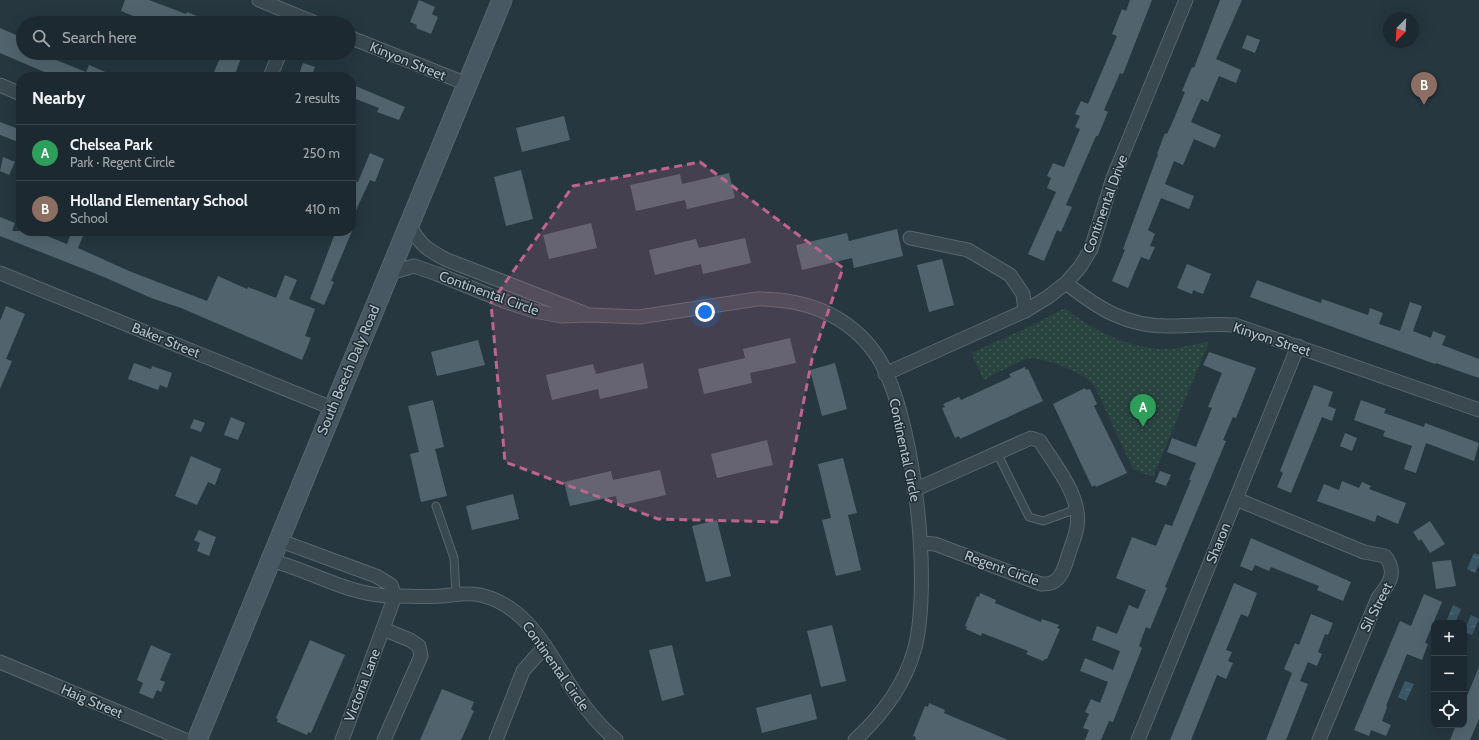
<!DOCTYPE html>
<meta charset="utf-8">
<style>
:root{--surface:#1c2930;--page:#29353c;--text:#f1f3f6;--muted:#a0a6ab;--line:#3a454c;--accent:#90cff6}
body{margin:0;font-family:Cabin,sans-serif;background:var(--page);color:var(--text)}
.controls{position:absolute;right:12px;bottom:12px;display:grid;overflow:hidden;border-radius:8px;box-shadow:0 4px 16px #0002}
.controls button{width:36px;height:36px;display:grid;place-items:center;padding:0;border:0;border-bottom:1px solid var(--line);background:var(--surface);color:var(--text);font:20px sans-serif}
.compass{position:absolute;left:1383px;top:12px;width:36px;height:36px;border-radius:50%;background:var(--surface);box-shadow:0 4px 16px #0002;rotate:204deg}
.you{position:absolute;left:705px;top:312px;width:14px;height:14px;margin:-10px;border:3px solid #fff;border-radius:50%;background:#1a73e8;box-shadow:0 0 0 6px #1a73e833}
.badge{display:grid;place-items:center;width:26px;height:26px;border-radius:50%;background:var(--accent);color:#fff;font-size:13px;font-weight:700}
.pin{position:absolute;translate:-50% -33px;filter:drop-shadow(0 1px 2px #0008)}
.pin::after{content:'';position:absolute;top:21px;width:14px;height:12px;background:inherit;clip-path:polygon(0 0,100% 0,50% 100%)}
.list{margin:0;padding:0;list-style:none}
h2{display:flex;justify-content:space-between;align-items:center;height:52px;margin:0;padding:0 16px;font-size:17px}
h2 small{font-size:13px;font-weight:400;color:var(--muted)}
.list li{display:grid;grid-template-columns:26px 1fr auto;gap:12px;align-items:center;box-sizing:border-box;height:56px;padding:0 16px;border-top:1px solid var(--line)}
.list b{display:block;font-size:15px;white-space:nowrap}
.list p{margin:0;font-size:13px;white-space:nowrap;color:var(--muted)}
.list em{font-size:13px;font-style:normal;color:var(--muted)}
.icon{flex:none;width:22px;height:22px;fill:none;stroke:currentColor;stroke-width:2;stroke-linecap:round;stroke-linejoin:round}
.map{position:relative;flex:none;width:1479px;height:740px;overflow:hidden}
.search{position:absolute;background:var(--surface);box-shadow:0 4px 16px #0002;left:16px;top:16px;width:340px;height:44px;display:flex;align-items:center;gap:10px;box-sizing:border-box;padding:0 14px;border-radius:22px;color:var(--muted);font-size:15px}
.panel{position:absolute;background:var(--surface);box-shadow:0 4px 16px #0002;left:16px;top:72px;width:340px;height:164px;border-radius:16px}
.map>svg:first-child{display:block}
</style>
<div class="map">
<svg width="1479" height="740" viewBox="0 0 1479 740">
<defs>
<pattern id="park-dots" width="8" height="8" patternUnits="userSpaceOnUse"><rect width="8" height="8" fill="#29433f"/><path d="M2 2h.1M6 6h.1" fill="none" stroke="#465c59" stroke-width="1.8" stroke-linecap="round"/></pattern>
<pattern id="water-ripples" width="26" height="14" patternUnits="userSpaceOnUse"><rect width="26" height="14" fill="#3a5766"/><path d="M2 4q2-2 4 0t4 0M15 11q2-2 4 0t4 0" fill="none" stroke="#546e7b"/></pattern>
</defs>
<rect width="100%" height="100%" fill="#263740"/>
<path fill="url(#park-dots)" d="M1065,308c29,24 74,46 113,40 10,-2 20,-5 31,-6l-56,135 -20,-8 -39,-84c-10,-12 -52,-30 -68,-26 -14,5 -29,14 -42,21l-13,-27 62,-28z"/>
<g fill="url(#water-ripples)">
<polygon points="1474,553 1479,555 1479,564 1475,573 1467,569"/>
<polygon points="1453,605 1461,609 1455,623 1446,622"/>
<polygon points="1471,615 1479,619 1472,635 1464,632"/>
<polygon points="1405,681 1414,684 1406,701 1398,697"/>
</g>
<g fill="#51646d">
<polygon points="125,0 149,0 186,14 187,12 214,23 142,23 143,20 121,11"/>
<polygon points="419,0 435,7 432,14 438,17 431,34 416,28 417,25 410,22"/>
<polygon points="1130,0 1152,0 1123,74 1120,73 1104,110 1108,112 1098,136 1096,136 1066,205 1072,207 1061,232 1057,230 1044,261 1028,254 1056,192 1047,188 1051,178 1047,176 1053,163 1064,167 1080,129 1075,127 1080,116 1075,114 1081,101 1088,104 1117,36 1112,34 1122,9 1126,11"/>
<polygon points="1220,0 1242,0 1216,59 1241,70 1236,83 1219,76 1208,102 1201,99 1191,122 1221,135 1215,148 1194,139 1183,165 1174,161 1165,184 1194,196 1189,209 1161,198 1148,230 1155,234 1150,246 1155,247 1149,260 1141,257 1128,288 1112,281 1125,250 1123,249 1158,154 1157,154 1165,133 1167,134 1173,121 1185,92 1182,91 1192,67 1194,68"/>
<polygon points="0,28 23,38 23,53 47,53 46,56 86,72 89,65 117,77 58,77 49,74 0,53"/>
<polygon points="1247,35 1260,40 1255,53 1242,48"/>
<polygon points="222,53 243,53 234,77 212,77"/>
<polygon points="303,63 315,67 311,77 298,77"/>
<polygon points="351,84 405,107 399,120 377,112 379,108 351,97"/>
<polygon points="564,116 570,140 522,152 516,128"/>
<polygon points="0,122 21,130 21,143 0,135"/>
<polygon points="370,153 384,159 375,182 370,180 351,221 351,179 358,182"/>
<polygon points="3,157 15,162 9,175 0,171"/>
<polygon points="521,170 533,219 506,226 494,177"/>
<polygon points="729,173 735,198 687,209 685,200 636,211 630,185 680,174 682,184"/>
<polygon points="0,217 15,223 12,231 35,231 67,244 72,231 85,231 78,248 129,271 207,301 218,276 247,289 248,287 276,298 285,275 297,280 289,299 315,309 305,336 311,338 302,360 181,308 151,298 104,277 0,236"/>
<polygon points="591,223 597,248 549,259 543,235"/>
<polygon points="897,229 903,256 854,268 852,258 802,270 796,245 847,233 849,241"/>
<polygon points="322,231 352,231 331,281 334,282 324,305 310,299 334,236"/>
<polygon points="745,238 751,263 703,274 701,264 655,275 649,250 696,239 699,248"/>
<polygon points="942,259 954,305 929,312 917,265"/>
<polygon points="1187,264 1211,274 1203,294 1193,290 1192,294 1177,288"/>
<polygon points="1257,280 1321,303 1322,299 1368,315 1370,308 1383,313 1379,324 1400,331 1410,302 1422,306 1413,331 1431,338 1433,331 1446,336 1442,345 1479,359 1479,378 1436,363 1435,364 1250,297"/>
<polygon points="6,306 25,314 6,359 12,361 0,389 0,321"/>
<polygon points="790,338 796,363 750,373 752,383 704,394 698,369 745,358 743,349"/>
<polygon points="478,340 485,365 437,376 431,352"/>
<polygon points="1209,352 1256,368 1236,418 1233,417 1223,440 1226,441 1165,587 1167,588 1150,629 1146,627 1139,646 1142,648 1113,722 1109,721 1101,740 1085,740 1089,730 1083,728 1089,714 1085,712 1091,699 1100,703 1108,682 1080,671 1085,658 1113,670 1120,651 1092,640 1097,626 1117,634 1129,605 1138,609 1146,590 1116,578 1132,537 1156,546 1165,524 1172,526 1191,480 1189,480 1196,463 1167,452 1172,438 1196,447 1212,408 1208,407 1222,373 1203,365"/>
<polygon points="134,363 151,369 152,366 172,373 167,388 160,385 158,390 128,379"/>
<polygon points="643,363 648,388 600,399 598,389 552,400 546,375 593,364 596,374"/>
<polygon points="835,363 847,409 822,416 810,370"/>
<polygon points="1025,367 1026,370 1028,369 1043,401 960,439 959,436 955,438 942,408 945,407 943,404 959,397 961,400 1011,377 1009,374"/>
<polygon points="1314,385 1333,392 1328,406 1336,409 1332,421 1322,417 1291,493 1277,487 1283,473 1280,471"/>
<polygon points="1085,388 1086,390 1090,389 1097,404 1094,406 1127,473 1096,487 1095,485 1092,487 1053,404"/>
<polygon points="433,400 444,447 435,449 447,496 421,502 410,454 419,452 408,406"/>
<polygon points="1361,400 1386,409 1384,413 1424,427 1425,423 1479,443 1474,461 1426,443 1416,473 1404,469 1412,446 1383,436 1385,431 1354,420"/>
<polygon points="231,417 245,423 238,440 224,435"/>
<polygon points="194,419 205,423 201,432 190,428"/>
<polygon points="1345,433 1357,438 1352,451 1340,446"/>
<polygon points="767,440 773,465 717,478 711,454"/>
<polygon points="191,456 221,469 215,485 208,482 197,505 175,496"/>
<polygon points="843,458 857,513 848,515 861,570 836,576 822,520 831,518 818,464"/>
<polygon points="660,470 666,495 618,506 616,496 570,506 564,482 611,471 613,480"/>
<polygon points="1160,471 1171,475 1166,486 1155,482"/>
<polygon points="1342,481 1359,488 1362,482 1371,486 1369,489 1406,503 1398,524 1377,515 1375,522 1317,501 1324,484 1339,490"/>
<polygon points="513,494 519,519 472,530 466,506"/>
<polygon points="717,520 731,576 706,582 692,526"/>
<polygon points="1430,521 1445,544 1430,553 1421,539 1419,541 1413,532"/>
<polygon points="199,530 216,537 209,556 197,551 200,543 194,540"/>
<polygon points="1251,538 1351,582 1343,601 1317,590 1319,586 1271,567 1269,571 1255,565 1252,571 1240,566"/>
<polygon points="1451,560 1456,586 1436,589 1432,562"/>
<polygon points="1234,583 1257,593 1248,617 1241,614 1226,650 1232,652 1228,661 1233,663 1226,679 1217,675 1191,740 1170,740"/>
<polygon points="980,593 996,600 995,603 1041,622 1042,619 1059,625 1057,628 1060,629 1047,659 1045,659 1043,661 1026,654 1028,651 982,633 981,636 966,629 967,627 965,626 977,596 979,597"/>
<polygon points="1424,594 1442,602 1425,643 1428,644 1422,660 1407,654 1386,706 1387,707 1382,721 1391,725 1386,736 1371,730 1369,736 1354,730 1400,621 1411,626"/>
<polygon points="1311,614 1333,623 1328,635 1325,634 1318,652 1322,654 1317,666 1308,662 1300,681 1308,684 1286,740 1266,740 1292,673 1284,669 1295,643 1299,645"/>
<polygon points="832,625 846,681 821,687 807,631"/>
<polygon points="310,640 345,655 311,733 308,732 307,735 277,722 278,719 276,718"/>
<polygon points="151,645 171,654 160,680 165,682 161,692 157,690 153,699 139,693 143,683 137,680"/>
<polygon points="672,645 684,695 662,701 649,650"/>
<polygon points="1479,667 1479,719 1470,740 1450,740 1456,725 1464,725 1464,703"/>
<polygon points="442,689 474,702 471,709 474,711 461,740 420,740"/>
<polygon points="811,694 817,719 762,733 756,708"/>
<polygon points="929,703 945,710 944,713 1008,740 915,740 916,737 913,736 925,706 928,707"/>
</g>
<g fill="none" stroke-linecap="round" stroke-linejoin="round">
<g stroke="#58666d" stroke-width="9">
<g id="lane">
<polyline points="997,453 1029,517 1043,521 1077,509"/>
<polyline points="436,506 454,558 456,594"/>
</g>
</g>
<g stroke="#58666d" stroke-width="15">
<g id="street">
<polyline points="259,0 315,23"/>
<polyline points="349,37 467,84"/>
<polyline points="270,77 280,53"/>
<polyline points="0,85 21,94"/>
<path d="M410,226c10,19 18,24 37,34l137,53"/>
<polyline points="910,238 968,250 1010,275 1023,294 1025,311"/>
<polyline points="0,273 332,408"/>
<path d="M390,273l24,-7 23,8 67,27 30,10 27,5 28,-1 50,2 118,-18c47,0 89,14 118,54 39,54 58,233 39,298 -10,35 -32,64 -59,89"/>
<path d="M1066,283c33,26 61,44 105,43 21,0 42,-3 64,-1l244,85"/>
<polyline points="885,374 1025,311 1048,297 1066,283 1080,267 1091,249 1113,178 1186,0"/>
<path d="M914,490l117,-52 9,3c15,25 42,55 37,86 -2,12 -8,24 -11,36 -5,14 -10,22 -25,21l-106,-40 -14,-1"/>
<path d="M1236,499l128,53 21,4c13,17 4,28 -7,42l-59,142"/>
<path d="M270,560c42,11 82,37 125,36l-4,-11 -15,-9 -98,-36"/>
<polyline points="383,629 410,640 419,646 421,656 384,740"/>
<polyline points="0,662 185,740"/>
<path d="M342,740l53,-144c15,0 31,1 46,0 13,-1 26,-4 39,-1 51,11 71,64 98,102 11,16 24,31 38,43"/>
<polyline points="496,740 523,671 545,646"/>
<polyline points="1138,740 1298,346"/>
</g>
</g>
<g stroke="#58666d" stroke-width="21">
<path id="secondary" d="M197,740c101,-247 203,-493 305,-740"/>
</g>
<use href="#lane" stroke="#3a4850" stroke-width="7"/>
<use href="#street" stroke="#3a4850" stroke-width="13"/>
<use href="#secondary" stroke="#485863" stroke-width="19"/>
</g>
<path fill="#bd658d" fill-opacity="0.2" stroke="#bd658d" stroke-width="3" stroke-dasharray="8 5" stroke-linejoin="round" d="M700,162l143,106 -31,91 -32,163 -122,-3 -153,-57 -14,-159 82,-117z"/>
<g text-anchor="middle" stroke-width="3" stroke-linejoin="round" paint-order="stroke">
<g font-size="14" fill="#b7c3ca" stroke="#1f2d35">
<text transform="translate(408 61) rotate(22)" y="5">Kinyon Street</text>
<text transform="translate(1105 204) rotate(-70)" y="5">Continental Drive</text>
<text transform="translate(489 293) rotate(20)" y="5">Continental Circle</text>
<text transform="translate(1272 339) rotate(18)" y="5">Kinyon Street</text>
<text transform="translate(166 340) rotate(22)" y="5">Baker Street</text>
<text transform="translate(348 370) rotate(-67)" y="5">South Beech Daly Road</text>
<text transform="translate(905 450) rotate(78)" y="5">Continental Circle</text>
<text transform="translate(1218 543) rotate(-68)" y="5">Sharon</text>
<text transform="translate(1002 568) rotate(20)" y="5">Regent Circle</text>
<text transform="translate(1376 607) rotate(-63)" y="5">Sil Street</text>
<text transform="translate(556 666) rotate(55)" y="5">Continental Circle</text>
<text transform="translate(362 685) rotate(-69)" y="5">Victoria Lane</text>
<text transform="translate(92 701) rotate(23)" y="5">Haig Street</text>
</g>
</g>
</svg>
<div class="controls">
<button>+</button>
<button>−</button>
<button><svg class="icon" aria-label="locate" viewBox="0 0 24 24"><circle cx="12" cy="12" r="6"/><path d="M12 2v4M12 18v4M2 12h4M18 12h4"/></svg></button>
</div>
<svg class="compass" viewBox="-18 -18 36 36"><path d="M0-13l5 13h-10z" fill="#e53935"/><path d="M0 13l5-13h-10z" fill="#a0a6ab"/></svg>
<div class="you"></div>
<div class="pin badge" style="left:1143px;top:427px;background:#2e9e5b">A</div>
<div class="pin badge" style="left:1424px;top:105px;background:#8d6e63">B</div>
<div class="search"><svg class="icon" aria-label="search" viewBox="0 0 24 24"><circle cx="10" cy="10" r="6"/><path d="M15 15l6 6"/></svg>Search here</div>
<section class="panel">
<h2>Nearby<small>2 results</small></h2>
<ul class="list">
<li><span class="badge" style="background:#2e9e5b">A</span><div><b>Chelsea Park</b><p>Park · Regent Circle</p></div><em>250 m</em></li>
<li><span class="badge" style="background:#8d6e63">B</span><div><b>Holland Elementary School</b><p>School</p></div><em>410 m</em></li>
</ul>
</section>
</div>
